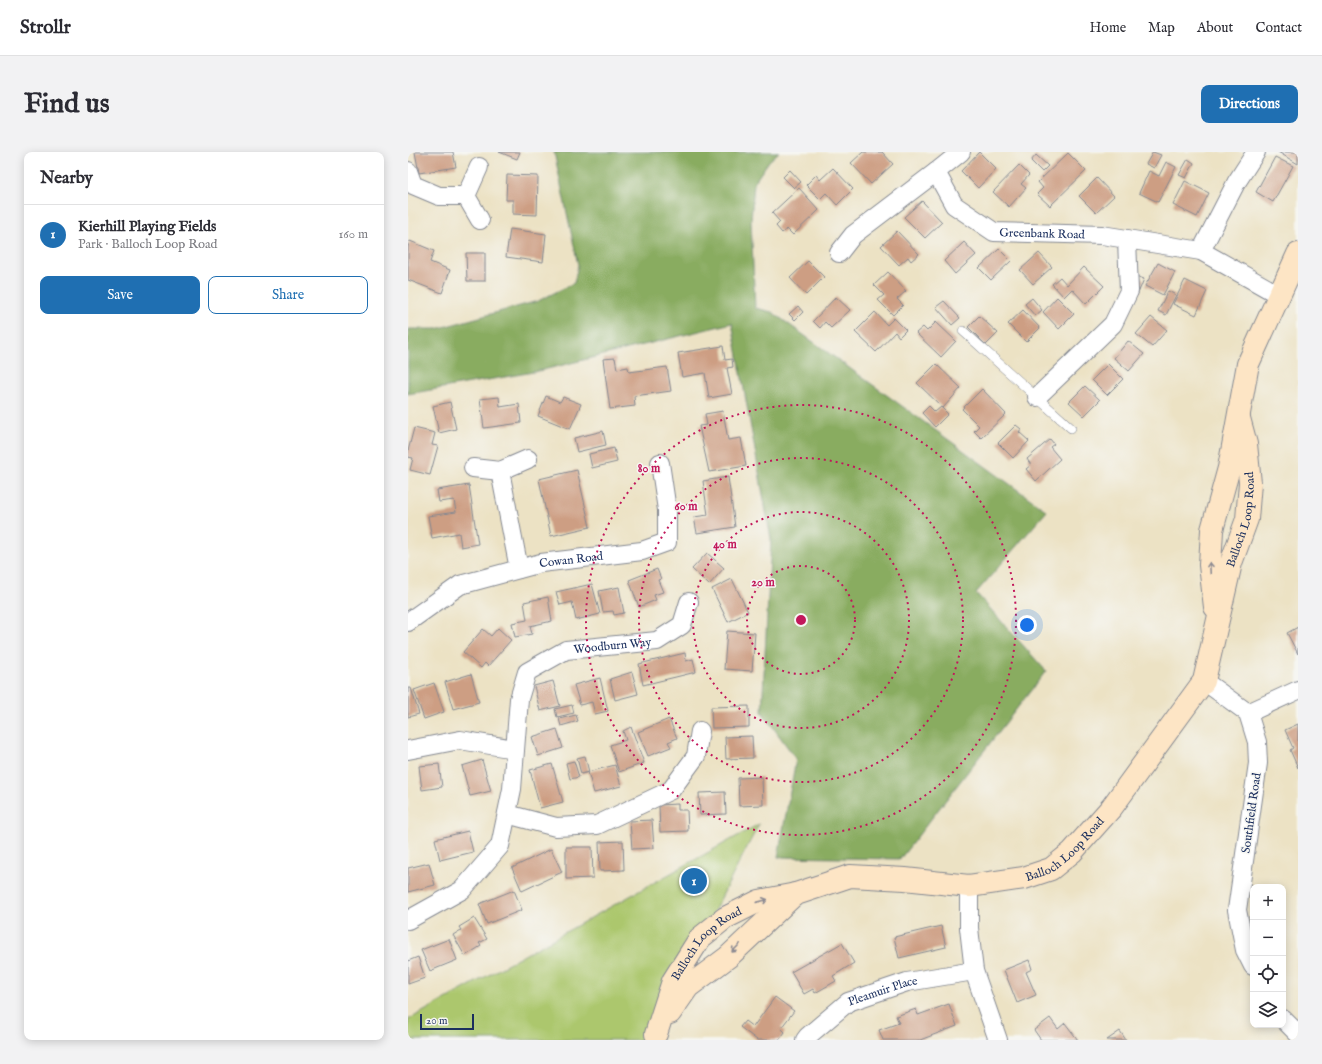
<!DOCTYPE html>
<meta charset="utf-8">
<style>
:root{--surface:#fff;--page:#f2f2f3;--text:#2b2b33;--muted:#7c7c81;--line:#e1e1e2;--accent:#1f6fb2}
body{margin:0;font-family:"IM FELL English",serif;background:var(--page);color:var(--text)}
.controls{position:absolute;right:12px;bottom:12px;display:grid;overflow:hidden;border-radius:8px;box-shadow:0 2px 10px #0003}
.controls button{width:36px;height:36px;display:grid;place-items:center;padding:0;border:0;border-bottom:1px solid var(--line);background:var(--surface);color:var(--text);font:20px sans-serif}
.scale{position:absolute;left:12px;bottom:10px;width:54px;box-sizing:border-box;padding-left:4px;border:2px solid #1b2f5e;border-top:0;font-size:11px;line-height:14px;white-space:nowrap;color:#1b2f5e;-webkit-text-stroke:3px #f6f6f2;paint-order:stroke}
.you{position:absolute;left:619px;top:473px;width:14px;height:14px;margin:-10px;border:3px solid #fff;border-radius:50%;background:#1a73e8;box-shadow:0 0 0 6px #1a73e833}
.badge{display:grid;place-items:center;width:26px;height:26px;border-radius:50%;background:var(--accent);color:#fff;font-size:13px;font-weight:700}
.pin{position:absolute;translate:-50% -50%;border:2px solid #fff;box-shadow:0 1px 4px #0006}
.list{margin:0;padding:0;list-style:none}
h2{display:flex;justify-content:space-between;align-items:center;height:52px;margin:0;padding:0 16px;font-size:17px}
h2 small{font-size:13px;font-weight:400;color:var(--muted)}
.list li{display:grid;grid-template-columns:26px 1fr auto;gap:12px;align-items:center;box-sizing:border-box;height:60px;padding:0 16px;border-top:1px solid var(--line)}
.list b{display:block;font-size:15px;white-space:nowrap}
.list p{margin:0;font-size:13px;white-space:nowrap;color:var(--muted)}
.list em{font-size:13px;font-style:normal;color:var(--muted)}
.actions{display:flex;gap:8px;padding:12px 16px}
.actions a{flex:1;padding:9px 0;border:1px solid var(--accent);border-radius:8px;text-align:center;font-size:14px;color:var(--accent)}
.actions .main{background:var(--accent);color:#fff}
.icon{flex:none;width:22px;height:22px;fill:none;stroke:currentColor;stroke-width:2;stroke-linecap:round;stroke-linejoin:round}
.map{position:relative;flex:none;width:890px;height:888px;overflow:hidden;border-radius:8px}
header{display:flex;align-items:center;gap:24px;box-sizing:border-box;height:56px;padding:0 20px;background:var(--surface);border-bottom:1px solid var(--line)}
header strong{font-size:19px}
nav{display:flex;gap:22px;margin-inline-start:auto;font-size:14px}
.intro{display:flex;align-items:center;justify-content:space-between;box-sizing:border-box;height:96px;padding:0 24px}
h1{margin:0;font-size:28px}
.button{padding:10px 18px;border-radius:8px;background:var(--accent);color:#fff;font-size:14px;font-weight:700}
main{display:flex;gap:24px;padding:0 24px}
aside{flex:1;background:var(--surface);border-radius:8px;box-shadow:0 2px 10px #0003}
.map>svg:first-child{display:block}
</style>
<header>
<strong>Strollr</strong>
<nav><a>Home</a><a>Map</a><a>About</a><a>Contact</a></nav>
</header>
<div class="intro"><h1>Find us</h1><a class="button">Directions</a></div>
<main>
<aside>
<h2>Nearby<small></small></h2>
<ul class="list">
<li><span class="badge">1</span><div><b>Kierhill Playing Fields</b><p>Park · Balloch Loop Road</p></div><em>160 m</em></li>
</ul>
<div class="actions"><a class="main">Save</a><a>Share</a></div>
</aside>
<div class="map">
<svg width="890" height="888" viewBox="0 0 890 888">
<rect width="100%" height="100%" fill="#f6f6f2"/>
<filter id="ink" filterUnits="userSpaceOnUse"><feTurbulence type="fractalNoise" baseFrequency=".025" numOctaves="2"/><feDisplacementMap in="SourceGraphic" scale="8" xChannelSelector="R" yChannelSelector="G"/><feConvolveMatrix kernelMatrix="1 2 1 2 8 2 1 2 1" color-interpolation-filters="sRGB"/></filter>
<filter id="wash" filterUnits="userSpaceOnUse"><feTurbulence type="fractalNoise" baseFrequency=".012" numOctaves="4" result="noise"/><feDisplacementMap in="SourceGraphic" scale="16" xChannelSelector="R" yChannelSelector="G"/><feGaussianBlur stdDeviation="0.9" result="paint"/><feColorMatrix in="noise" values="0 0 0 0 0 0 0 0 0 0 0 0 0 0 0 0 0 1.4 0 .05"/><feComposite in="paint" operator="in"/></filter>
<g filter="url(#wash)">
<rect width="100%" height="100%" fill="#ece2c4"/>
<polygon fill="#acc76d" stroke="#647b66" points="351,672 240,888 0,888 0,868"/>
<polygon fill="#89ac60" stroke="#526e5f" points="146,0 371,0 361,9 346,31 343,69 347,156 364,160 639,359 568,441 638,519 492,707 370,705 388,607 354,560 363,387 324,171 131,219 0,242 0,177 28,177 130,149 166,131 170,113"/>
<g id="blocks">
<g fill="#cd9e83">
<polygon points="7,0 45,0 48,15 11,21"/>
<polygon points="91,0 112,0 109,7"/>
<polygon points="455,0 474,0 485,12 463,32 443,11"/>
<polygon points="571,0 588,17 570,36 553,19"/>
<polygon points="745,0 753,3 746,16 738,12"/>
<polygon points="870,0 890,0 890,12"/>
<polygon points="660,1 678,19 642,54 629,42 635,36 630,30"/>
<polygon points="628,3 640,14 634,20 623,9"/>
<polygon points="867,5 885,14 865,50 848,40"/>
<polygon points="780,7 786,11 778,26 771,23"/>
<polygon points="758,10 768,15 750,50 731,41 741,19 751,24"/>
<polygon points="611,13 621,23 613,32 618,36 601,55 585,40"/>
<polygon points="425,16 445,37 429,53 418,41 412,47 398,33 408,23 412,28"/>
<polygon points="382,18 393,30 386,36 375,25"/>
<polygon points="99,23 130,24 129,63 105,62 105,48 98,48"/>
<polygon points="689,26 706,44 688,61 671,44"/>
<polygon points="777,29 801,41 789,65 765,53"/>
<polygon points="391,36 411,58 385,83 379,77 374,81 368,74 372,70 364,61"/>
<polygon points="514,49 534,70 517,86 496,65"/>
<polygon points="102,77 138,82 135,110 98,105"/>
<polygon points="489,79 511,102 503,109 500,105 491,113 473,94"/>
<polygon points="2,89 26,99 22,110 42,118 34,141 0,128 0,95"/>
<polygon points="556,90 568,103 547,122 536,109"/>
<polygon points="591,97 603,109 583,128 571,116"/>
<polygon points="58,101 77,101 77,129 59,129"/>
<polygon points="631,101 644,115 625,132 612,118"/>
<polygon points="400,109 416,125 398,143 382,126"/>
<polygon points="750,111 767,120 755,143 737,134"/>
<polygon points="676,115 696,134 678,152 664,137 656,145 644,132 652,125 659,133"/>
<polygon points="480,120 498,139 489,147 495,153 485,163 470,148 476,143 466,133"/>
<polygon points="728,124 736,127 729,144 721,141"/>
<polygon points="777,128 799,139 788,163 765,152"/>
<polygon points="760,139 768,143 758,163 750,159"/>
<polygon points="428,145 442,158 423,176 417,170 412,176 405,169"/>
<polygon points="649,145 666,162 651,177 635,160"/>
<polygon points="624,146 634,158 627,164 617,152"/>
<polygon points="536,149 552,166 544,173 528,155"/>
<polygon points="390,154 395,160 387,168 381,162"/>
<polygon points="615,158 632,176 618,190 600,172"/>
<polygon points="467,160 479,173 486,166 498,178 491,185 487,180 468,200 447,180"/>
<polygon points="571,164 590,181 578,193 560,175"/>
<polygon points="743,165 759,178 744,195 728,182"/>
<polygon points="528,170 548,189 533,205 508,181 515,175 519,179"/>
<polygon points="720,189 736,202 721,219 706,206"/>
<polygon points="315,194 317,208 324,207 325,215 319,216 324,242 301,246 297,221 274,225 270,201"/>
<polygon points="207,206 209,217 220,215 221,220 259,215 263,239 226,244 227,254 202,257 195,207"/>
<polygon points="528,212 553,236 535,256 509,231"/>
<polygon points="700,212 715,227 699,243 684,228"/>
<polygon points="677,234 692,248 676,264 661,250"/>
<polygon points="574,237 598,262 573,286 566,279 571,274 554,257"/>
<polygon points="138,244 152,250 155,245 173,252 162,277 130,264"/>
<polygon points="91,245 92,255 111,252 113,271 76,276 72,247"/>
<polygon points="42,250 48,277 31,281 25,254"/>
<polygon points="521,254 527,260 533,255 540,262 527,275 514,261"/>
<polygon points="315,259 320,288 333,286 338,314 301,320 291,274 299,273 297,262"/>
<polygon points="608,273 613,277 611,280 621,289 605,306 590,291"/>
<polygon points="6,276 27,281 24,293 30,294 22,323 2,318 5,306 0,305 0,299"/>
<polygon points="195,279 198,293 169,300 166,286"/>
<polygon points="642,287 646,292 642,295 652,307 628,329 618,317 623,313 619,307"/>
<polygon points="206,296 209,310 184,316 181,302"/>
<polygon points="169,318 182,375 143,384 131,327"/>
<polygon points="320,325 327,375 289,381 286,365 300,363 295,329"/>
<polygon points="61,333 70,392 53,395 51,381 24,386 20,364 48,360 46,348 31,350 29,338"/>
<polygon points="299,401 316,416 301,433 284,417"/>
<polygon points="249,417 253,427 250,428 255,440 246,443 248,448 231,455 221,428"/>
<polygon points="324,427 340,460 320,470 304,437"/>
<polygon points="184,432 192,462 168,468 164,450 152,453 148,440"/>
<polygon points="211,435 216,461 206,463 205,459 195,460 191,439"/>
<polygon points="140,445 144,469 122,474 124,482 107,485 104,471 119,468 116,450"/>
<polygon points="890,475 890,502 879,481"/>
<polygon points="90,476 103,488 80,514 77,511 73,516 55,500 75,477 83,484"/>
<polygon points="319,479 347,481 344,519 316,517"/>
<polygon points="277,501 278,509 285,507 288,520 235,533 231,512"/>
<polygon points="224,520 230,542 207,548 202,527"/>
<polygon points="63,522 71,550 45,557 37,530"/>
<polygon points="192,526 200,559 187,562 184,550 172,553 166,533"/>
<polygon points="145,529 152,554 132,559 126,534"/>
<polygon points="26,531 36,560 16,567 6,538"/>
<polygon points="0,536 3,536 11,562 0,565"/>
<polygon points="164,553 166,561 149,565 147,557"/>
<polygon points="341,554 341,575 304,576 303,555"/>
<polygon points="168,563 170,569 153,574 151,567"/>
<polygon points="261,567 269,586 260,590 263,595 240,604 230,580"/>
<polygon points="890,572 890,616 882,598 885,596 877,578"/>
<polygon points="223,575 236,611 211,620 202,593 218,588 215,579"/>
<polygon points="149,577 155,596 130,604 124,585"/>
<polygon points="344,584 345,606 318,607 317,585"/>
<polygon points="177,604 181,620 173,622 169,606"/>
<polygon points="74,608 83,639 62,644 54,614"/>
<polygon points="166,609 171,625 162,627 158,611"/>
<polygon points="31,612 34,635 14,638 11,614"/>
<polygon points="144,612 155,650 132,656 122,618"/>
<polygon points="207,613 213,634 186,641 180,620"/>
<polygon points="354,625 355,653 331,654 330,626"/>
<polygon points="317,640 318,662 292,663 291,641"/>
<polygon points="270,652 270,658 279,658 280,679 252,680 251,653"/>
<polygon points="244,668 246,696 224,697 222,669"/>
<polygon points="60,679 65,700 32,708 27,687"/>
<polygon points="215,689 216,718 192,719 191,690"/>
<polygon points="158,695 184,695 185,726 158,727"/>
<polygon points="143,697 154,720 114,739 104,716"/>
<polygon points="21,711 27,733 0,740 0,716"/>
<polygon points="106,738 114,758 79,772 71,752"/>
<polygon points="66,766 79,787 71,791 73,794 57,804 45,783 53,778 51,775"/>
<polygon points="533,774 538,795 491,806 486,785"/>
<polygon points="41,787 49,808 22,819 13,798"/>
<polygon points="434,791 446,811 425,824 428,829 407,841 405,837 396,842 383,820"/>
<polygon points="10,805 17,826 0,832 0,809"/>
<polygon points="621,808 624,817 618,820 628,843 609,851 596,818"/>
<polygon points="367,845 386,859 373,876 377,880 371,888 349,888 332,875 337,869 345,875"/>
<polygon points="541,852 549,874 512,888 475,888 471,878 491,871 488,864 508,857 510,863"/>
<polygon points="642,866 650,877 657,871 670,888 633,888 626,878"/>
<polygon points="712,879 718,888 699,888"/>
</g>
</g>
</g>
<g filter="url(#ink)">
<use href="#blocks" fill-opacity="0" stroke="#848891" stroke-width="1"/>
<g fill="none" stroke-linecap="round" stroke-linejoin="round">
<g stroke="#848891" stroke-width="10">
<polyline id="lane" points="555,179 663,276"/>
</g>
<g stroke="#848891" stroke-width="20">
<g id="street">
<path id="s1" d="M553,0l-25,20 18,33 40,27 108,3 99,16 78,44"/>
<polyline points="71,15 58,44 72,68"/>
<polyline points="0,19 5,33 31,44 58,44"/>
<polyline points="793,99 828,31 848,0"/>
<polyline points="431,101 445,83 528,20"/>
<polyline points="629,245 705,172 721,139 719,87"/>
<polyline points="65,316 92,319 120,307"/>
<polyline points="92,319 111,417"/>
<path id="s2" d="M0,470l52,-37 81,-22 101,-12 25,-9v-32l-7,-47"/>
<polyline points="796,529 840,561 849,590 850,611 829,758 837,798 845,814"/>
<polyline points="840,561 890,538"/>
<polyline points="0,598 52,588 107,597"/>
<polyline points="99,662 148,675 189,673 263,638 288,604 292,579"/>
<polyline points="561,734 561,776 566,819 590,888"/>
<path id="s3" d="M0,768l54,-30 38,-44 12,-57 7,-90 8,-27 39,-22 91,-9 25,-16 7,-23"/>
<polyline points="875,867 890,882"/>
<path id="s4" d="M397,888l3,-4 40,-34 59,-20 67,-11"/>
</g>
</g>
<g stroke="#848891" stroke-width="24">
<g id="secondary">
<polyline points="807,455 802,413 804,378 821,316 840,212 890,102"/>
<polyline points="262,861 280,835 320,805 387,742"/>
<path id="s5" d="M248,882l17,-53 27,-43 25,-20 34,-17 37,-7 54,-18 55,3 64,7 55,-8 27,-9 21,-17 40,-45 92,-126 27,-118 16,-44 3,-36 -4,-39 -7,-26"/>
</g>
</g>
<use href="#lane" stroke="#fff" stroke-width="9"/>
<use href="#street" stroke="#fff" stroke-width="18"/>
<use href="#secondary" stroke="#fde5c5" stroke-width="22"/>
</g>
<defs><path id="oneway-shaft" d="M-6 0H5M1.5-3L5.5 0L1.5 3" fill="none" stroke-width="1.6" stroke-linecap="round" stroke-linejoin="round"/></defs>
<g stroke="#8c8a92">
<use href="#oneway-shaft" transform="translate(802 416) rotate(-93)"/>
<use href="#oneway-shaft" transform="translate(354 749) rotate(-15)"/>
<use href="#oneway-shaft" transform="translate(328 796) rotate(135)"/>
</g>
</g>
<g fill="none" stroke="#c2185b" stroke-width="2" stroke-dasharray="2 4">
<circle cx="393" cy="468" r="54"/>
<circle cx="393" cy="468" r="108"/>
<circle cx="393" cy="468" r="162"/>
<circle cx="393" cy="468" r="215"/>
</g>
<g text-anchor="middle" stroke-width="3" stroke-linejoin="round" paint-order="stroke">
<g font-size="12" fill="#1b2f5e" stroke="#f6f6f2">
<text dy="4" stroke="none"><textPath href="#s1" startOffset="166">Greenbank Road</textPath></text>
<text dy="4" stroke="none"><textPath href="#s5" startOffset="884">Balloch Loop Road</textPath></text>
<text dy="4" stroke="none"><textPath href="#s2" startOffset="178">Cowan Road</textPath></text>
<text dy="4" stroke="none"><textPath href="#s3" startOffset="388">Woodburn Way</textPath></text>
<text transform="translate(843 661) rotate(-82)" y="4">Southfield Road</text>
<text dy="4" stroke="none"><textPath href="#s5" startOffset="497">Balloch Loop Road</textPath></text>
<text dy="4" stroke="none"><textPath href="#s5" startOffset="107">Balloch Loop Road</textPath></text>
<text dy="4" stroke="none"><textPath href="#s4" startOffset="94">Pleamuir Place</textPath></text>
</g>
</g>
<circle cx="393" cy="468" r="6" fill="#c2185b" stroke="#f6f6f2" stroke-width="2"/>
<g font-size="12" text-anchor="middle" font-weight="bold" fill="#c2185b" stroke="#f6f6f2" stroke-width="3" stroke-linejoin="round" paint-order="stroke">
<text x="241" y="320">80 m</text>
<text x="278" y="358">60 m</text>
<text x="317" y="396">40 m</text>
<text x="355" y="434">20 m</text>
</g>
</svg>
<div class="controls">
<button>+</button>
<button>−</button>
<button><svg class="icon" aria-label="locate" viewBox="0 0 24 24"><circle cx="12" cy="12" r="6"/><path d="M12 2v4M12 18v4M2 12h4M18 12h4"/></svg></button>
<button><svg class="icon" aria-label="layers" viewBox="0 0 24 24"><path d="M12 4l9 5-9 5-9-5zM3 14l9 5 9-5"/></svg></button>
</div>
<div class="scale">20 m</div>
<div class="you"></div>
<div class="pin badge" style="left:286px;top:729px">1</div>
</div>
</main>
